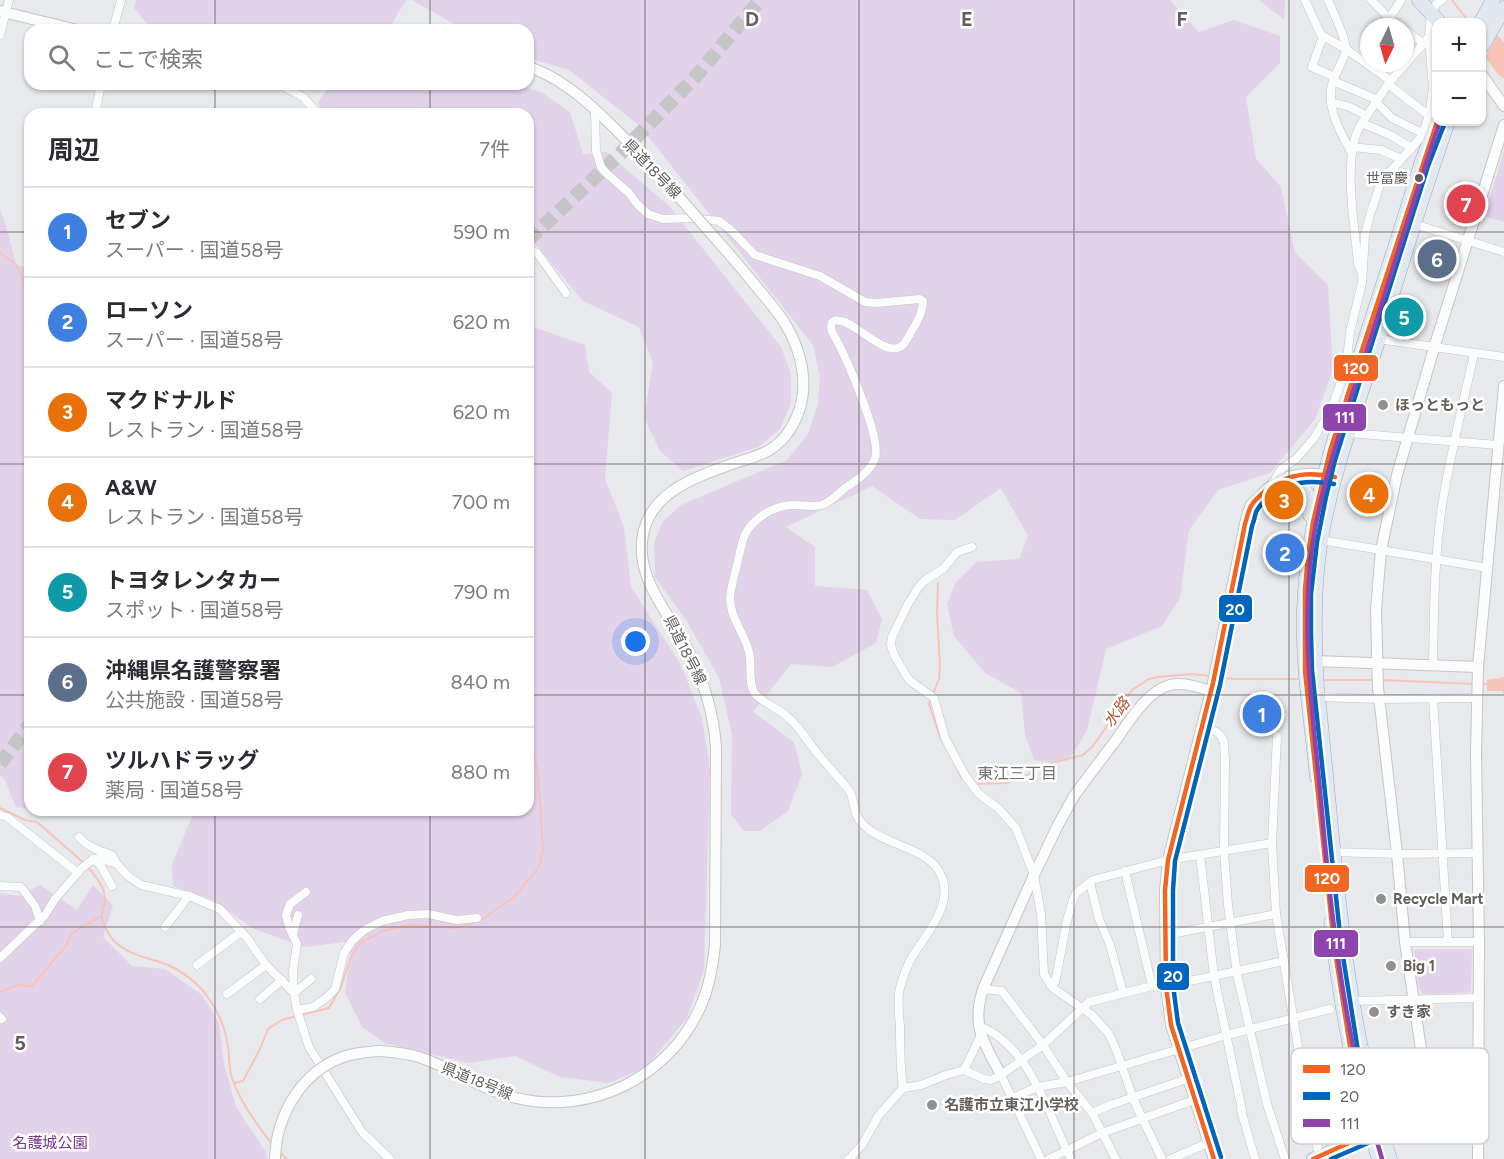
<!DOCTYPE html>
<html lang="ja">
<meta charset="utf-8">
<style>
:root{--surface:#fff;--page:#f7f7f7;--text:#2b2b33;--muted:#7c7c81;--line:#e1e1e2;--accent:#928f8e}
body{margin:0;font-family:Figtree,"Noto Sans JP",sans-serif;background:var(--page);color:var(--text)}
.controls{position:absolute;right:18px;top:18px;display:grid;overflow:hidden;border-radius:12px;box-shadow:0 2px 4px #0004}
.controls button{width:54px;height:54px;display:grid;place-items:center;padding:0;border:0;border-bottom:2px solid var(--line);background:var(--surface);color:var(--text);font:30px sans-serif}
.compass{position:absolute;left:1360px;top:18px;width:54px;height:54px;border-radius:50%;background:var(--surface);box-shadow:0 2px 4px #0004;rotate:185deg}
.you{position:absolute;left:636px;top:642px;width:21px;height:21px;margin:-15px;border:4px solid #fff;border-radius:50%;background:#1a73e8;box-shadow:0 0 0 9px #1a73e833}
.badge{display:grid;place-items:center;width:39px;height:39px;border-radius:50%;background:var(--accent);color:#fff;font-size:20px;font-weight:700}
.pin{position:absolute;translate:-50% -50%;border:3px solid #fff;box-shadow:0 2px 6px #0006}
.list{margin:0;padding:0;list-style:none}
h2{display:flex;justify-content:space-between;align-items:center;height:78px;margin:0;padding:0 24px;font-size:26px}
h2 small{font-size:20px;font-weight:400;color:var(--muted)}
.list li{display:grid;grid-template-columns:39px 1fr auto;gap:18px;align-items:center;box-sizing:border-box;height:90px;padding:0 24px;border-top:2px solid var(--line)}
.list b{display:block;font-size:22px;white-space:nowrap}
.list p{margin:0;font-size:20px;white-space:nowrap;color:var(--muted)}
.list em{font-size:20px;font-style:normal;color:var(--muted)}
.icon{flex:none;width:33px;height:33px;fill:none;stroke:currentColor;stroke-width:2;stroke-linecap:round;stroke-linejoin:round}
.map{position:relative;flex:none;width:1504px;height:1159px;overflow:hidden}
.search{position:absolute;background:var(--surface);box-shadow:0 2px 4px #0004;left:24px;top:24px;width:510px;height:66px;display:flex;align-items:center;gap:15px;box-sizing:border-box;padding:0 21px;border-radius:18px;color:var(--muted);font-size:22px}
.panel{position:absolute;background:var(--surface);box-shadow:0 2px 4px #0004;left:24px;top:108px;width:510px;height:708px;border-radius:18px}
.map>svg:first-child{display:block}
</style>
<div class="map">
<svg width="1504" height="1159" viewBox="0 0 1504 1159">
<rect width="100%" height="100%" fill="#e7e9ec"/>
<g fill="#e2d2ea">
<polygon points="136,0 406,0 388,30 152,30 134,8"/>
<polygon points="412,0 1170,0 1199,32 1234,20 1280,36 1280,63 1246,97 1256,159 1281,187 1295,253 1328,285 1333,370 1315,419 1270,473 1218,490 1189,530 1180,598 1162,626 1106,649 1087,730 1071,757 1055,763 1034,760 1025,734 1021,693 985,673 954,636 947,604 956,582 977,562 1019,559 1028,536 1001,488 955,520 920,519 872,486 786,527 815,547 815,586 867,590 882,619 876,643 832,667 791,664 753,712 794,742 802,774 788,811 760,831 744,831 731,814 732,735 719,678 686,620 655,577 654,543 663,521 681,505 787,460 808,434 818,404 820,377 813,345 640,126 569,70 528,58 528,30 465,30"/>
<polygon points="1259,0 1285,0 1284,19 1260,1"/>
<polygon points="339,84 512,84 541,92 570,112 583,154 606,152 669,206 781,347 791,374 791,403 780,429 758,447 683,471 660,451 644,418 653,363 639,327 583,301 528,235 528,114 325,114 318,103 330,85"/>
<polygon points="1504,151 1504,222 1484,216"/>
<polygon points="0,210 6,226 16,264 30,270 30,809 16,807 4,778 0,775"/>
<polygon points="533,327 585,345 589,372 612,393 605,479 624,527 631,587 681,665 702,719 710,767 704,970 687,1018 646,1067 609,1083 560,1077 515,1056 469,1063 385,1043 362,1027 345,992 352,941 305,947 254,929 213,900 173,886 172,864 195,810 528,810 528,328"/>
<polygon points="40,885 77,910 93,885 113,906 103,937 132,966 165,969 202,995 219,1023 224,1064 236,1107 266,1152 267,1159 0,1159 0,893 18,896"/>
<polygon points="1417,949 1472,949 1471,990 1469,993 1423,994 1419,988 1414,951"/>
</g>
<g fill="#f8c4ba">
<path d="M1497,35l7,7v36c-9,-3 -12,-15 -19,-20z"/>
<polygon points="1504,677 1504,694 1502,691 1487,691 1487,680"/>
</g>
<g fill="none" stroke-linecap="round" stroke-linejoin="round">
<g stroke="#f8c4ba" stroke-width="2">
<polyline points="1452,0 1469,22"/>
<polyline points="0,253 16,264 23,280 30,285"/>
<polyline points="938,583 937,613 940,666 939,679 929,704 940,737 945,745"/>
<polyline points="1217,677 1234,679 1301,679"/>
<polyline points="1322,680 1373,680"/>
<polyline points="1382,680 1475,684"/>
<polyline points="1480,684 1487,684"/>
<polyline points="956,766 960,776 963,779"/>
<polyline points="973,784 1006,783 1024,777 1041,766 1083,755 1093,746 1132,690 1149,679 1158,677 1191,674 1211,676"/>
<polyline points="0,808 25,820 37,822 84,863"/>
<path d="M88,867c7,9 17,20 17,32 1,5 -4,12 -3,18 0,7 7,18 12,24 14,14 36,17 54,24 14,6 30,18 39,31 10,13 17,29 20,45 3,12 1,25 5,37 8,24 24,46 40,66"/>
<polyline points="0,992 18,985 32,986 66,946 71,935 81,927 100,917"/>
<polyline points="234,1083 243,1081 260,1049 268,1029 282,1020 329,1008 341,987 350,959 360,943 383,931 410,925 458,928 483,919 514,897 539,867 543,849 538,771 532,750 528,744"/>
<polyline points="280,1153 287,1159"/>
</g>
<g stroke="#c6c6c8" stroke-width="14" stroke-dasharray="14 7" stroke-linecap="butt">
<polyline points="528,240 619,155 697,75 760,0"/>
<polyline points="0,764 30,724"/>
</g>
<g stroke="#c7c5c6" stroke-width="9">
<g id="street">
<polyline points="1305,0 1321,35 1346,49 1391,81"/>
<path d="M1328,0c5,11 17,37 18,48 0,7 -9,23 -12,30 -10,26 5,52 17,74"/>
<polyline points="1371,0 1389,18 1401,27"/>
<polyline points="1384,27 1401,0"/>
<polyline points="113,30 121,0"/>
<polyline points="1405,30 1424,44"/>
<polyline points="0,35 9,0"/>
<polyline points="1323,36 1312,67 1335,77"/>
<polyline points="1333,81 1378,100"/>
<polyline points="279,84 303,97 318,114"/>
<polyline points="1388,84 1428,115"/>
<polyline points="1331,102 1350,107 1367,116"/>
<polyline points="1376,102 1392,118 1422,133"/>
<path d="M595,111l1,40 5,16 4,5 24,21 8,11 11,10 15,5 27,-1 29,3 13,10 23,24 65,21 45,26 11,1 44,-4 3,2c0,11 -6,22 -12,31 -2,4 -6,13 -11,15 -14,8 -42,-20 -55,-25 -3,-1 -6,-1 -9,-2l-4,2 -1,5 1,5c12,20 50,106 43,126 -4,13 -19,23 -30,30 -7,6 -15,14 -23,17 -11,3 -25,-2 -38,1 -16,3 -34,16 -40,31 -3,9 -5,19 -7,28 -3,11 -6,22 -7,33 0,20 15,36 19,54 3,12 -1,33 6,42 10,10 25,15 35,25 11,10 18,23 27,34 10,12 21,24 31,36 9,12 2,25 18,38 20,18 59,21 73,44 18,30 -12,62 -27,86 -5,9 -9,20 -12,31 -3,12 -1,26 0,38 0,21 0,42 3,62"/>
<polyline points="95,114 101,84"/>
<polyline points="1362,123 1390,135 1412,148"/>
<polyline points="1352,147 1381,150 1401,159"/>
<polyline points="1414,224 1504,252"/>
<polyline points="528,249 537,253 566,293"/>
<path d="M1362,273l-4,-9c-3,-37 -17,-111 4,-141l26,-39 41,-47"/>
<polyline points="1378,339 1504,357"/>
<polyline points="1348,433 1498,445"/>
<polyline points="1273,483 1281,469 1296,459 1314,438 1330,412 1339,388 1347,359 1350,332 1362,283 1365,235 1370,215 1381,182 1421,137 1426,125 1430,110 1433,89 1429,37 1431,13 1437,3 1442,0"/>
<polyline points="1321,540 1488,568"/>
<polyline points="972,547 957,552 943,569 924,581 918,588 908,604 892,637 891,645 894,655 909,680 934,698 945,738 966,777 979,794 998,808 1016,828 1034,875 1041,914 1044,974 1053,988 1092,1015 1109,1034 1117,1052 1133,1098 1142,1118 1162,1159"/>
<path d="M1433,666c1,-53 1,-107 9,-160 8,-51 21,-102 32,-152"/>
<polyline points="1318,697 1379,699 1478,698"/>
<polyline points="1433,698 1448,942"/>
<polyline points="1201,727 1217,732 1221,736 1224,742 1225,761 1224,851 1228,905 1237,974 1267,1104 1285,1159"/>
<polyline points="1277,736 1272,843 1276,914 1306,1095 1320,1159"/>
<polyline points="0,815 7,817 78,873"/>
<path d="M79,837c8,10 21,14 33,18l5,9"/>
<polyline points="1333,852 1397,854 1477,853"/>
<polyline points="1200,855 1214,976 1242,1110"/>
<polyline points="93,859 101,866 112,886"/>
<polyline points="1125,871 1152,986"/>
<polyline points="1090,883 1099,919 1110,945 1123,992"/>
<polyline points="0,886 21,887 35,906 40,921"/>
<polyline points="165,927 189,896"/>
<polyline points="293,934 298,915"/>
<polyline points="1166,935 1276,914"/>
<polyline points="1405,942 1479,942"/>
<polyline points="0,958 45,915 55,899 81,869 93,859 99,858 117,864 128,876 141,885 189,896 220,909 247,938 266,965 294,993 297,1010 309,1047 362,1132 390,1159"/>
<polyline points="197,965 241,932"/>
<polyline points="1051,986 1055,982 1057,973 1067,920 1073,900 1076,893 1093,880 1168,860 1272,843"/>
<polyline points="983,989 1002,991 1043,1045 1067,1082 1092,1113 1116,1159"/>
<polyline points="294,993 293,971 297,944 289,927 286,915 290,904 306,892"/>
<polyline points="294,993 311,979"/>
<polyline points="227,994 266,965"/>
<polyline points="260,999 282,980"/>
<polyline points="1351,1001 1478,998"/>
<polyline points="297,1010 313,1007 326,998 335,989 344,953 352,941 364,930 382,921 408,915 428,914 457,920 477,918"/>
<polyline points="0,1017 2,1019"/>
<path d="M979,1026c51,19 69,88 92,133"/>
<polyline points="964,1070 981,1035"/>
<polyline points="1001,1075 1041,1159"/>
<polyline points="1013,1098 1037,1087 1067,1082 1227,1035 1330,1009"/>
<polyline points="1241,1110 1255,1159"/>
<polyline points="1092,1113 1110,1105 1187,1079"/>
<polyline points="849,1159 862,1145 879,1115 903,1088 921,1085 946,1075 964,1070 984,1079 991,1080 1001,1075 1043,1045 1089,1002 1152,986 1158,987 1166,986 1284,961"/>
<polyline points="1049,1159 1102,1133 1194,1100"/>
<polyline points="1171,1159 1208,1143"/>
</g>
</g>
<g stroke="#c7c5c6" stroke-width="12">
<g id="secondary">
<polyline points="0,11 77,30"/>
<path d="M528,67c48,14 94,70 129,105"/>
<polyline points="1482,75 1504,106"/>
<polyline points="1315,661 1478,667"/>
<path d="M379,1051c14,1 27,2 40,6 33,11 63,33 97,41 76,18 156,-22 186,-95 8,-19 11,-39 13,-58l1,-197c-2,-34 -12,-66 -27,-96 -17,-35 -51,-69 -47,-111 5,-48 51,-63 90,-77 14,-5 30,-8 42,-17 17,-13 27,-34 29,-55 2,-22 -5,-46 -16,-65 -7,-13 -18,-25 -27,-36 -17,-21 -35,-42 -53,-62"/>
<path d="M1001,1075c-17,-32 -30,-49 -18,-86l51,-114 24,-50 16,-29c13,-18 26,-35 39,-52 14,-19 33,-53 57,-59 14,-3 28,2 41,6"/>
<polyline points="1431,1116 1405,942 1397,854 1378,688 1376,610 1381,550 1397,475 1434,348 1504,125"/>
<polyline points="1380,1130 1388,1127 1478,1106"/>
<path d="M1214,1159l-43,-134 -5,-39 -1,-96 3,-30 45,-177 32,-159c2,-6 3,-13 6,-19 4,-5 9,-9 14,-14 19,-18 42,-20 67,-15"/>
<polyline points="1478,1159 1479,942 1476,753 1478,667 1504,386"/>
</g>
</g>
<g stroke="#b3c5d5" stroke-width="14">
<polyline id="primary" points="1313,1159 1378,1131"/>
</g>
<g stroke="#93afc4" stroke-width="15">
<g id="highway">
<polyline points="1419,0 1439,22"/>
<polyline points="1481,22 1493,0"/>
<polyline points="1482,46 1504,8"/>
<path d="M1282,480c21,5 30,12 28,35"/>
<path d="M1317,777c-6,-61 -17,-123 -12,-185 5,-76 27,-148 50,-220 22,-70 45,-138 66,-208l16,-42"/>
<path d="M1331,922c9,80 23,160 48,237"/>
<path d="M1390,1159c-50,-152 -55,-313 -73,-471 -3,-47 -4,-102 4,-149 12,-69 37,-135 58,-201 22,-73 44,-145 69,-216"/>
</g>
</g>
<use href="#street" stroke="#fbfcfc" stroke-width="8"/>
<use href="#secondary" stroke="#fbfcfc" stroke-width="10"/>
<use href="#primary" stroke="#e8ecf3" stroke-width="12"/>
<use href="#highway" stroke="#e1e8ef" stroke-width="14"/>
<g stroke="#c7c5c6" stroke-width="12" stroke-linecap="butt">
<g id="secondary-bridge">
<polyline points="657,172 707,229"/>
<path d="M275,1159c1,-43 26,-87 68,-102 11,-4 24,-5 36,-6"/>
</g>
</g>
<use href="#secondary-bridge" stroke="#fbfcfc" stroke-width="10"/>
<g stroke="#fff" stroke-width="9">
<g id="bus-1">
<polyline points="1371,1133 1352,1059 1334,945 1305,671 1305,589 1308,556 1313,522 1330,451 1361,353 1437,122"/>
<path d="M1214,1159l-43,-134 -5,-39 -1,-96 3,-30 45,-177 32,-159c2,-6 3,-12 6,-18 4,-7 11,-12 17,-17 20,-16 42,-17 67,-12"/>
<polyline points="1313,1159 1371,1133"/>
</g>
</g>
<g stroke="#fff" stroke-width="9">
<g id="bus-2">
<path d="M1221,1157l-43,-134 -5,-38v-95l2,-29 45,-176 32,-159c2,-5 3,-10 4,-14 3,-6 8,-11 13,-15 20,-16 40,-17 65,-13"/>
<polyline points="1331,1159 1375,1140 1377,1137 1378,1133 1359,1057 1341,944 1312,670 1311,634 1311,594 1317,542 1326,497 1335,460 1428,166 1444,125"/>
</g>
</g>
<g stroke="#fff" stroke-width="9">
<path id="bus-3" d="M1382,1159c-11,-38 -21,-75 -29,-114 -18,-87 -26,-176 -34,-265 -8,-79 -18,-159 -6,-239 11,-69 36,-135 57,-201 24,-73 45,-146 70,-218"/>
</g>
<use href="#bus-1" stroke="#f26522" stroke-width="4.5"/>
<use href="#bus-2" stroke="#0065bd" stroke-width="4.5"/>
<use href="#bus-3" stroke="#8e44ad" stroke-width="4.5"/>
</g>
<path fill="none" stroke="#655f5c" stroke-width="1.5" stroke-opacity="0.55" d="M215,0v30M430,0v30M645,0v1159M859,0v1159M1074,0v1159M1289,0v1159M215,84v30M430,84v30M0,232h30M528,232h976M0,464h30M528,464h976M0,695h30M528,695h976M215,810v349M430,810v349M0,927h1504"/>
<circle fill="#655f5c" stroke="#fff" stroke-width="2" cx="1419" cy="178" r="5"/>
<g fill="#928f8e" stroke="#fff" stroke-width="2">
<circle cx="1383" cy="405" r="6"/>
<circle cx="1381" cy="899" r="6"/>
<circle cx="1391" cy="966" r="6"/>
<circle cx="1374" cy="1012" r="6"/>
<circle cx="932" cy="1105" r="6"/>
</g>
<g text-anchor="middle" stroke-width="5" stroke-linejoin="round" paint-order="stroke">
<g font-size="14" fill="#655f5c" stroke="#fff" text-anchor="end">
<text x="1408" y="183">世冨慶</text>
</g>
<g font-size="15" fill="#655f5c" stroke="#fff">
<text transform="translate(652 169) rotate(46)" y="5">県道18号線</text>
<text transform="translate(685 650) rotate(63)" y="5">県道18号線</text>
<text transform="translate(477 1081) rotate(22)" y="5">県道18号線</text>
</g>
<g font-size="15" font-weight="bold" fill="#655f5c" stroke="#fff" text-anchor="start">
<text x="1395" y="410">ほっともっと</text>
<text x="1393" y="904">Recycle Mart</text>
<text x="1403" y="971">Big 1</text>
<text x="1386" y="1017">すき家</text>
<text x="944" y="1110">名護市立東江小学校</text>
</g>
<g font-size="15" fill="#7a338d" stroke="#fff">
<text x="50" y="1148">名護城公園</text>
</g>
<g font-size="16" font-style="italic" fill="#b75a3b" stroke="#fff">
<text transform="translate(1116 712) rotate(-52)" y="6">水路</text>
</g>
<g font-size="16" fill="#776f6d" stroke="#fff">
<text x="1017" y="779">東江三丁目</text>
</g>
</g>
<rect x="1291" y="1048" width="198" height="96" rx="9" fill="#fff" stroke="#d1cfce" stroke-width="1.5"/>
<rect x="1303" y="1065" width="27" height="8" fill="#f26522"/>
<rect x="1303" y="1092" width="27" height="8" fill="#0065bd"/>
<rect x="1303" y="1119" width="27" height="8" fill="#8e44ad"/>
<g font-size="16" fill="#655f5c">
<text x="1340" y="1075">120</text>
<text x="1340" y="1102">20</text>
<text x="1340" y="1129">111</text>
</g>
<g font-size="20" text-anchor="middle" font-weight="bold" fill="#655f5c" stroke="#fff" stroke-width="5" stroke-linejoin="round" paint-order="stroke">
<text x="752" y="26">D</text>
<text x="967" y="26">E</text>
<text x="1182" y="26">F</text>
<text x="20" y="1050">5</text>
</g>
<g stroke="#fff" stroke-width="2">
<rect x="1333" y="354" width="46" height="28" rx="6" fill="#f26522"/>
<rect x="1322" y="403" width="45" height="29" rx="6" fill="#8e44ad"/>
<rect x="1218" y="594" width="35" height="29" rx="6" fill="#0065bd"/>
<rect x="1304" y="864" width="46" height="29" rx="6" fill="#f26522"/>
<rect x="1313" y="929" width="46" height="29" rx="6" fill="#8e44ad"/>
<rect x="1156" y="962" width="34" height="29" rx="6" fill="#0065bd"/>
</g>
<g font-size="16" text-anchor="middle" font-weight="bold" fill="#fff">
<text x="1356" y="374">120</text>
<text x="1345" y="423">111</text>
<text x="1235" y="615">20</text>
<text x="1327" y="884">120</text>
<text x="1336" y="949">111</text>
<text x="1173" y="982">20</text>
</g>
</svg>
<div class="controls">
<button>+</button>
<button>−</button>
</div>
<svg class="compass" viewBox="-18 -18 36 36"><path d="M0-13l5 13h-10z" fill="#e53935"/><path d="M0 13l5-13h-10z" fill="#7c7c81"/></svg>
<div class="you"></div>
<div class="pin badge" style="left:1262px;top:714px;background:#3f7fe0">1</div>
<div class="pin badge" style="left:1285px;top:553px;background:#3f7fe0">2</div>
<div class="pin badge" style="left:1284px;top:500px;background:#e8710a">3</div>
<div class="pin badge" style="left:1369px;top:494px;background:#e8710a">4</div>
<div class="pin badge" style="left:1404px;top:317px;background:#0f9aa8">5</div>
<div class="pin badge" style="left:1437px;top:259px;background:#5c6f8a">6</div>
<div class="pin badge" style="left:1466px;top:204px;background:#e0444e">7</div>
<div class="search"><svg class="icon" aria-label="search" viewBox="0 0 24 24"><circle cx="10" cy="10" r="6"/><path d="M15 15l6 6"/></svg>ここで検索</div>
<section class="panel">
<h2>周辺<small>7件</small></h2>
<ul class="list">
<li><span class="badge" style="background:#3f7fe0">1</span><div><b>セブン</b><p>スーパー · 国道58号</p></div><em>590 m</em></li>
<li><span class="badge" style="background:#3f7fe0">2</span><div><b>ローソン</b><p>スーパー · 国道58号</p></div><em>620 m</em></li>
<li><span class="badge" style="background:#e8710a">3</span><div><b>マクドナルド</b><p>レストラン · 国道58号</p></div><em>620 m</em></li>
<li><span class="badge" style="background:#e8710a">4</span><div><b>A&amp;W</b><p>レストラン · 国道58号</p></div><em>700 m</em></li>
<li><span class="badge" style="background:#0f9aa8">5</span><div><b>トヨタレンタカー</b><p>スポット · 国道58号</p></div><em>790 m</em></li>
<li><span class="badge" style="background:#5c6f8a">6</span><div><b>沖縄県名護警察署</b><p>公共施設 · 国道58号</p></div><em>840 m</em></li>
<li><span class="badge" style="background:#e0444e">7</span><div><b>ツルハドラッグ</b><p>薬局 · 国道58号</p></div><em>880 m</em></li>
</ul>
</section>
</div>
